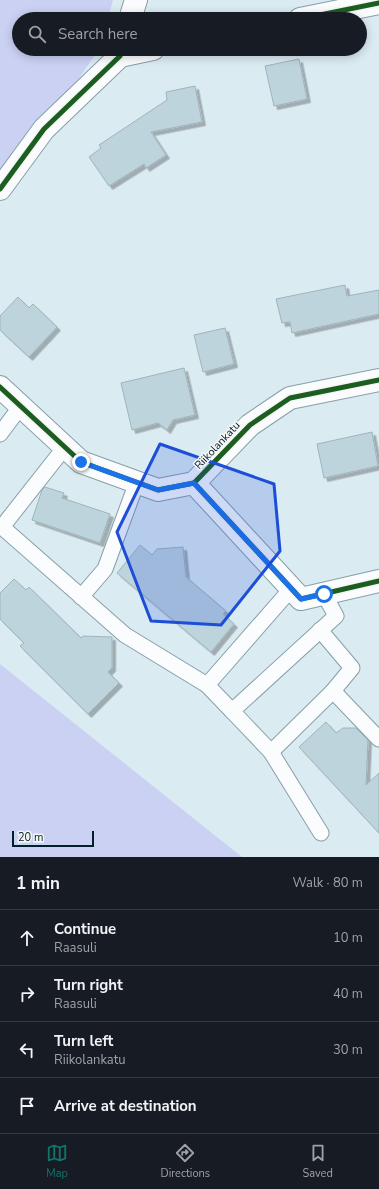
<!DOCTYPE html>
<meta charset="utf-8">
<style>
:root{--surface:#171b24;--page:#20242c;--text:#f1f3f6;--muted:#9ea1a6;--line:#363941;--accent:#0f766e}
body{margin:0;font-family:"Nunito Sans",sans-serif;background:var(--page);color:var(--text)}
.scale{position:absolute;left:12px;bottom:10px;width:82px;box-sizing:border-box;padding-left:4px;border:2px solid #00202c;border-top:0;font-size:11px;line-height:14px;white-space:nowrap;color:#00202c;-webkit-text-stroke:3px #f6f6f6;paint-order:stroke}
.stop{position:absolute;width:12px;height:12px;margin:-9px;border:3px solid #1a73e8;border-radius:50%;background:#fff}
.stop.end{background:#1a73e8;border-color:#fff;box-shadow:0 1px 4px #0008}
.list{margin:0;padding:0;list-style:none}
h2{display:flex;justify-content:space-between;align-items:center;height:52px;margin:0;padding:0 16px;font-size:17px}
h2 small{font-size:13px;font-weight:400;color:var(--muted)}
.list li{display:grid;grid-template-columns:26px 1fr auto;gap:12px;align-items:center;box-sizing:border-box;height:56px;padding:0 16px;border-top:1px solid var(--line)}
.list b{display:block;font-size:15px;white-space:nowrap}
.list p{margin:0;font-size:13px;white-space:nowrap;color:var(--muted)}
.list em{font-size:13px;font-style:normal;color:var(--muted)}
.icon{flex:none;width:22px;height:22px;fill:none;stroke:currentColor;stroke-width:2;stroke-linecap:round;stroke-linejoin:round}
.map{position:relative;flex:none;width:379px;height:857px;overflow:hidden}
.search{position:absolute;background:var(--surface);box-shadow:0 2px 10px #0003;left:12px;right:12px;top:12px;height:44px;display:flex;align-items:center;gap:10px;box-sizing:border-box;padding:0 14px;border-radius:22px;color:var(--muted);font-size:15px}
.sheet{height:276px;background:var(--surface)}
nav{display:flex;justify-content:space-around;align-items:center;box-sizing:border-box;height:56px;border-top:1px solid var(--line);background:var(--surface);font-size:11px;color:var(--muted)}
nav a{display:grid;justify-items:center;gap:2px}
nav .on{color:var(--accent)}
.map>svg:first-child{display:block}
</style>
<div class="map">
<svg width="379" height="857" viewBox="0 0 379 857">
<defs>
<filter id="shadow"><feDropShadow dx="3.5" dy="3.5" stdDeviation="0" flood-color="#0004"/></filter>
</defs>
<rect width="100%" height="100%" fill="#dbebf2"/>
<g fill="#cbd1f3">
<polygon points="0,0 113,0 108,19 19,19 19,49 99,49 44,129 0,189"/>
<polygon points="0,664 242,857 0,857"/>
</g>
<g fill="#bed4dd" stroke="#9eb4bd" filter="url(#shadow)">
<polygon points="299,59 307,99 274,106 265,66"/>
<polygon points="195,86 202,122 151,132 166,155 146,168 144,164 109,186 89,157 101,148 99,145 167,100 166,92"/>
<polygon points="345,285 347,296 379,290 379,314 292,333 290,322 282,323 276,299"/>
<polygon points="18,297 29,308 33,304 57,327 29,357 0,330 0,316"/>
<polygon points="225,328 234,364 203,372 194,335"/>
<polygon points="184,368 195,415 173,420 167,430 158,423 132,430 121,383"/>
<polygon points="372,432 378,466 324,478 317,444"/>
<polygon points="45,487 64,493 62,498 110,514 100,543 32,520 42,490"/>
<polygon points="140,545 152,555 157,549 183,547 186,577 226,611 223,614 234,624 211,652 117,573"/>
<polygon points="14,579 26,590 29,587 81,638 83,636 112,637 112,668 108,672 119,683 88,714 20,646 24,643 0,619 0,593"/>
<polygon points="326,722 336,733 343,728 356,728 368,740 366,785 379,773 379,833 299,747"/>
</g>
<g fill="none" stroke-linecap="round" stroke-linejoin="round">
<g stroke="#879fa8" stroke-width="17">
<g id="lane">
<polyline points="0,434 21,406"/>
<polyline points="65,447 2,527 125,635 207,685 291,589"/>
<polyline points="81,597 105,569 137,482"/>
<polyline points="320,630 352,668 333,691"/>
<polyline points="207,685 232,711 336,616 324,594"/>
<polyline points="232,711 271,752 321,833"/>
<polyline points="271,752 333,691 379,739"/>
</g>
</g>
<g stroke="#879fa8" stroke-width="24">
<g id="street">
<polyline points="130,19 136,0"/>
<polyline points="300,19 379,3"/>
<polyline points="120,56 153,49"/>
<polyline points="0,189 44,129 120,56 122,49"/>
<polyline points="0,387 81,462 158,490 194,483 250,425 290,398 379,380"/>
<polyline points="194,483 301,599 379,581"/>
</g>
</g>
<use href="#lane" stroke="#fafcfd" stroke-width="15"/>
<use href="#street" stroke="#fafcfd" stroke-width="22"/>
<g stroke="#f6f6f6" stroke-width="8">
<g id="cycleway">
<polyline points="300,19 379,3"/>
<polyline points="0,189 44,129 120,56 122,49"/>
<polyline points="0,387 81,462 158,490 194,483 250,425 290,398 379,380"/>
<polyline points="194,483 301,599 379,581"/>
</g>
</g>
<use href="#cycleway" stroke="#1b5e20" stroke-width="5"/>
</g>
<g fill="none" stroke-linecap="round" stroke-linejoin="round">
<polyline stroke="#1a73e8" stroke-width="5" points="81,462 158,490 194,483 301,599 324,594"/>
</g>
<path fill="#1d4ed8" fill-opacity="0.2" stroke="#1d4ed8" stroke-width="3" stroke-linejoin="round" d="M160,444l114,40 6,67 -59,74 -70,-4 -34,-89z"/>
<g text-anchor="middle" stroke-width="3" stroke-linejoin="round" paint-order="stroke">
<g font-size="11" fill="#00202c" stroke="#f6f6f6">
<text transform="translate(217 445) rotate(-47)" y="4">Riikolankatu</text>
</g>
</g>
</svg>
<div class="scale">20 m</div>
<div class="stop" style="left:324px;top:594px"></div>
<div class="stop end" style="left:81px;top:462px"></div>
<div class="search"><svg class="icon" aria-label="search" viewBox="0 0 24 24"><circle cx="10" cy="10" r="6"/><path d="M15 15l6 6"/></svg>Search here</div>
</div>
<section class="sheet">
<h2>1 min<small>Walk · 80 m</small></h2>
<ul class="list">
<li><svg class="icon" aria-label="ahead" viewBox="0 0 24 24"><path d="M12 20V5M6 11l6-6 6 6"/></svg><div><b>Continue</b><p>Raasuli</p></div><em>10 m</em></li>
<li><svg class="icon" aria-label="right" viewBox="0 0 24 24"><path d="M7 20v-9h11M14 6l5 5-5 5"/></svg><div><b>Turn right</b><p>Raasuli</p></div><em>40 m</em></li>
<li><svg class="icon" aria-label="left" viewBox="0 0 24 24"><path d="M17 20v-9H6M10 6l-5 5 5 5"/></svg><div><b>Turn left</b><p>Riikolankatu</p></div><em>30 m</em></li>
<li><svg class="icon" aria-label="arrive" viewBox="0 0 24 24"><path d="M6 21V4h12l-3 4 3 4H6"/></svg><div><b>Arrive at destination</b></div></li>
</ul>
</section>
<nav>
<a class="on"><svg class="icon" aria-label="map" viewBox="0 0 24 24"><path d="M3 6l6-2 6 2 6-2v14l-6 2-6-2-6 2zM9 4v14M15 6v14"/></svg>Map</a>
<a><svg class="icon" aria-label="directions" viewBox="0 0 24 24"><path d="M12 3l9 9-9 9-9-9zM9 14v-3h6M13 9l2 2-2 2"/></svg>Directions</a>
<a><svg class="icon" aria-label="saved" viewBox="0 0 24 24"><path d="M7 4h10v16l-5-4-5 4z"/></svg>Saved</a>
</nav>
